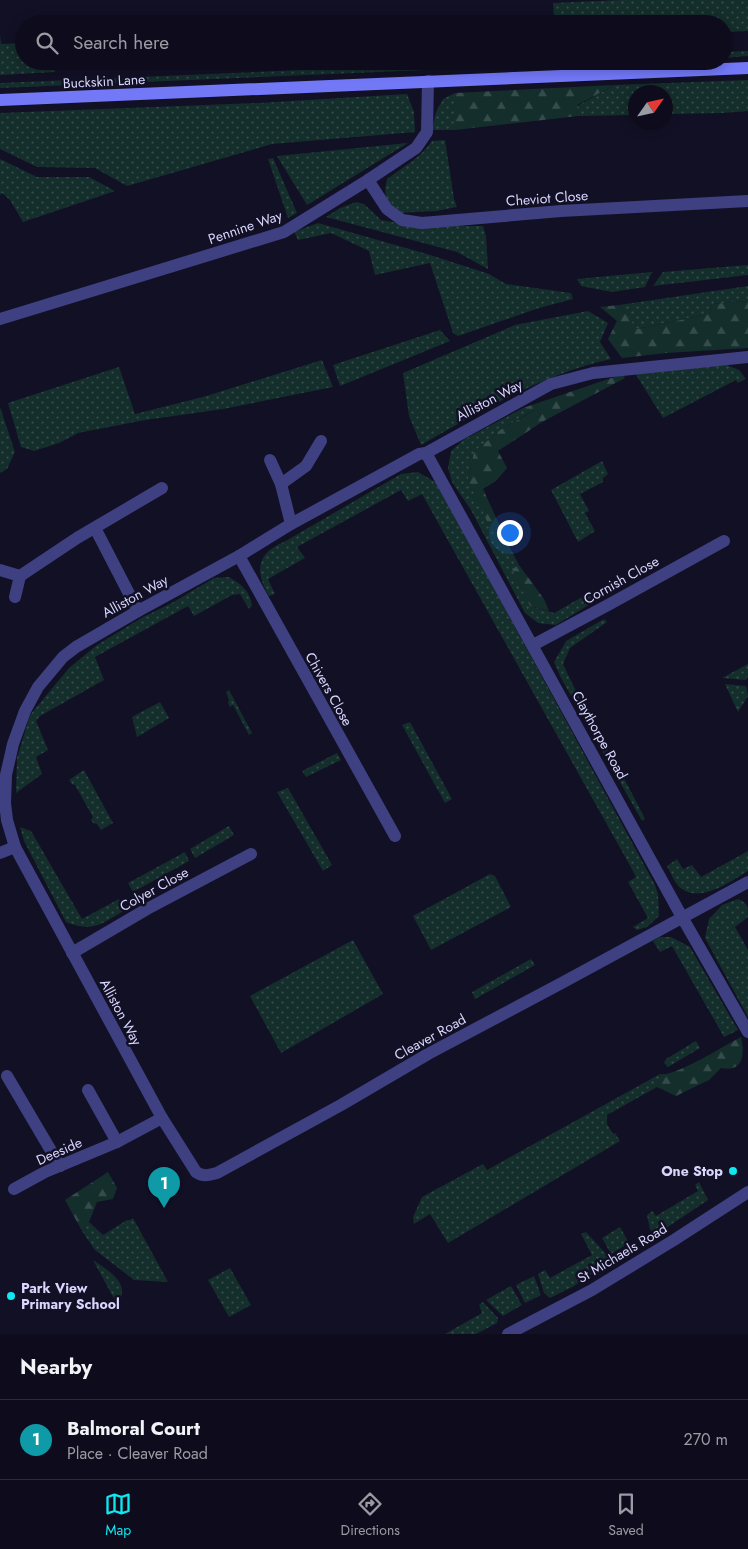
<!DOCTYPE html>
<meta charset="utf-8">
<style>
:root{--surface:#0e0c1c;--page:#171525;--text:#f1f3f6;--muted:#9b9ba3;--line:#2e2c3b;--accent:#0ee8f1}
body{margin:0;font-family:Jost,sans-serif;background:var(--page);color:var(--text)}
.compass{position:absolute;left:628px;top:85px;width:45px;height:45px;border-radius:50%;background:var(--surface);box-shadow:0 2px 12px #0003;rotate:56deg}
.you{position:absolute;left:509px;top:532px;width:18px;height:18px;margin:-12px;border:4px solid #fff;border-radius:50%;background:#1a73e8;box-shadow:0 0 0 8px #1a73e833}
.badge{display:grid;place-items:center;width:32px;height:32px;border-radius:50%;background:var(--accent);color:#fff;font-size:16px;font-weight:700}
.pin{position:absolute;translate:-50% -41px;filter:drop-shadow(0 1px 2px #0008)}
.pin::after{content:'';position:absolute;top:26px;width:18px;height:15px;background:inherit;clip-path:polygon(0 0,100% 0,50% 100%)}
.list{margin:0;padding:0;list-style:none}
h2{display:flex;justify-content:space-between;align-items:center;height:65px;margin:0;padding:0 20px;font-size:21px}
h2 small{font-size:16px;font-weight:400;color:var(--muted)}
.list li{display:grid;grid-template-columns:32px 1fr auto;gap:15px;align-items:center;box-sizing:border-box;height:80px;padding:0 20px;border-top:1px solid var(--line)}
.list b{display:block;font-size:19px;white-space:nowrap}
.list p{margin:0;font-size:16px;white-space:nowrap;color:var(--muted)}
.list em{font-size:16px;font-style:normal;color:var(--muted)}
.icon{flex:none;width:28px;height:28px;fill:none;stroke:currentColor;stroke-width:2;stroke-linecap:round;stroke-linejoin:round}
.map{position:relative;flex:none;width:748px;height:1334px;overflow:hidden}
.search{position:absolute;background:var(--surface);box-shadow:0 2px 12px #0003;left:15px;right:15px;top:15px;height:55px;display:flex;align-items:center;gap:12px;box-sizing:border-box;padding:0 18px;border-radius:28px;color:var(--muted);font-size:19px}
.sheet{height:145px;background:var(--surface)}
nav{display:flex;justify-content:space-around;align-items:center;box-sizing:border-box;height:70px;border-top:1px solid var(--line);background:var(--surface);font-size:14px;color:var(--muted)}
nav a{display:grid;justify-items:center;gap:2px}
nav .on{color:var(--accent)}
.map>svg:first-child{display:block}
</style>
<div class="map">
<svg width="748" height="1334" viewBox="0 0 748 1334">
<defs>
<pattern id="grass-dots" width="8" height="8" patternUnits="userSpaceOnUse" patternTransform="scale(1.25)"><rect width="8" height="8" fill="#142e2c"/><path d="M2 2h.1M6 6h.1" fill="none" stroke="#354c4c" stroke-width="1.8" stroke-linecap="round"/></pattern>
<pattern id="forest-firs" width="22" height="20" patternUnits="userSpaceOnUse" patternTransform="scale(1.25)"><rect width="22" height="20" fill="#142e2c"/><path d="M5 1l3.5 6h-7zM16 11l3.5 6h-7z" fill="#354c4c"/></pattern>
</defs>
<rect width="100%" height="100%" fill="#121025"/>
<g fill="url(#grass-dots)">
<polygon points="622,0 748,0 748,31 724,32 724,24 516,24 516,19 554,17 553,3"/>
<polygon points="0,34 1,44 24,43 24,61 54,61 55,72 0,75"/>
<polygon points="748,51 748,56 724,58 724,52"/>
<polygon points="507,61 639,61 0,88 0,83"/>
<polygon points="748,80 748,111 722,113 666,114 666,92 636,92 635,115 578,116 577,106 615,85"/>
<polygon points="455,93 455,130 432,130 436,112 443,99"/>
<polygon points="407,94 414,112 415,132 272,144 127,186 95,168 37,167 0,149 0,113 259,103"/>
<path d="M445,140l9,59 3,8 -21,4 -39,2c-11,-12 -14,-18 -10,-34 15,-11 34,-22 45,-38z"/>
<polygon points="408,143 307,205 277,156"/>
<polygon points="273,158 297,213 288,218 268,159"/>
<polygon points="0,159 37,177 89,177 115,191 23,222 10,200 2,193 0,195"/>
<polygon points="356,202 364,204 381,220 414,226 483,226 486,236 488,269 457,252 326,217 340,208"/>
<polygon points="318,223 427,254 489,274 506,284 571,293 573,299 539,308 458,336 453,333 430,263 375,275 369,251 331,233 298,240 294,232"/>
<polygon points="748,265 748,275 653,286 663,272"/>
<polygon points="652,272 645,287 612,292 581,286 577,279"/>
<polygon points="748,286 748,301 712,304 709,314 636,329 619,305"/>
<path d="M588,311l20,12 -8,19 11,17c-68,15 -130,52 -190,86l-12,-29 -6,-43 112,-48z"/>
<polygon points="440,330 450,341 340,386 333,365"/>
<polygon points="322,360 333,387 223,409 145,420 78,433 59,443 34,451 21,447 8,403 119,367 135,414 203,397"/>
<polygon points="727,365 739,370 746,379 738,383 736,380 663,418 635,373"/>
<polygon points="0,407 15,452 7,469 0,473"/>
<polygon points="523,408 536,409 500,430 474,452 468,479 487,506 501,549 510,548 519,565 513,569 530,606 554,613 591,592 595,601 556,625 538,623 525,613 471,510 452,482 448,468 451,451 463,440"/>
<polygon points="602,461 608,474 603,478 603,482 580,494 589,511 585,513 595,531 578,542 551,490"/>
<path d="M418,472l19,11 218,402 3,9 1,22 -12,11 -10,3 -4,-3 15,-9 -20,-36 8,-5 -3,-6 -211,-377 -14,7 -7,-11 -104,57 8,11 -37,21 7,15 -6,2c-14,-24 -13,-43 15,-54l117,-68z"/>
<path d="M229,577c13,8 21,14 23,29l-3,3 -9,-15 -8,1 -38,21 -6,-10 -93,51 9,23 -64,36 -4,5 12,29 -12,7 6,17 -26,19 1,-35 13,-43 39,-47 28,-23 46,-28 27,-13 44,-26z"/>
<path d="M604,619l3,3 -37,26 -7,16c24,53 56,102 82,155l-3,2 -81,-143 -7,-16 12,-21z"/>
<polygon points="748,664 748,676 746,680 722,678"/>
<polygon points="725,684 746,686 748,696 738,712"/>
<polygon points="229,690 252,733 249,735 233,705 230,707 228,703 229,699 226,692"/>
<polygon points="160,702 169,718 137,737 132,717"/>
<polygon points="410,722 452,799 445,803 402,725"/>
<polygon points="337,753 341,760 306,777 302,771"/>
<polygon points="84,770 113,823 101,830 97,824 93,823 91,820 93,817 75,785 72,784 69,780"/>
<polygon points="288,788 332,865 323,871 277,792"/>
<polygon points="229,826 234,835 195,858 190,849"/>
<path d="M20,827l11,4 51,88 37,-20 6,11c-24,14 -31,23 -59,12l-42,-81z"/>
<path d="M748,851v20c-17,10 -46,32 -66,18 -7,-4 -11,-16 -15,-23l10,-7 6,10 9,-4 9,12z"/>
<polygon points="185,852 189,861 133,892 128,883"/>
<polygon points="490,874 495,876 511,907 431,950 413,916"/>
<path d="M738,899c10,4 10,8 10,18l-13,10 13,23v67l-43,-79 4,-19 13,-14z"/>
<polygon points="660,937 671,937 690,947 738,1030 724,1037 672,946 660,952 653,941"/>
<polygon points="353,940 383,994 281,1053 250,996"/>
<polygon points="531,959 535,965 475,999 472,992"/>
<polygon points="696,1041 700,1048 668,1067 664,1063 666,1059"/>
<polygon points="660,1074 657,1087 607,1115 607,1124 613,1134 615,1133 620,1141 448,1243 430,1214 414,1224 413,1217 422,1197 483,1164 487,1170"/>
<polygon points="699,1182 708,1200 657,1234 650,1230 647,1215 652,1211 656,1216 698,1191 695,1185"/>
<polygon points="133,1218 168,1282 134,1280 95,1250 82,1231 89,1222 103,1235 127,1220 130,1220"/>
<polygon points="620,1227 629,1243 611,1254 602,1238"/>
<polygon points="586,1232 607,1255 607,1264 574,1286 550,1298 544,1293 538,1274 545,1270 550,1278 592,1255 581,1234"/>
<path d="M93,1260c10,7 31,19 29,33 0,4 -2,9 -4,13z"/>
<polygon points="230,1268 251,1305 229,1317 208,1280"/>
<polygon points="534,1276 541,1295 525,1303 516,1285"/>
<polygon points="511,1286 522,1305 503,1316 486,1300"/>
<polygon points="483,1302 498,1318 497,1323 476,1334 445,1334 482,1313 479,1305"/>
</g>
<g fill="url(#forest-firs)">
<polygon points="615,85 577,105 578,116 455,130 455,93"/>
<polygon points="748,301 748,348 666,353 622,358 608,339 617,321 600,307 619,305 637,329 709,314 712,304"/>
<polygon points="623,374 625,378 542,422 498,451 507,468 496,481 483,489 510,548 501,549 483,513 486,506 479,506 468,479 474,452 500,430 535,410 523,408"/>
<polygon points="519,565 544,599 549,611 530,606 512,569"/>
<path d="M741,1037c4,16 3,36 -20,31l-12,12 -33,16 -19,-9 3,-13c13,4 67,-30 81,-37z"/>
<polygon points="108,1172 117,1188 113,1199 97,1202 89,1222 82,1231 65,1200"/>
</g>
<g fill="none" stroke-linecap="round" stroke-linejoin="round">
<g stroke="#3e4081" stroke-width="12">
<polyline points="368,180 387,209 402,220 422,223 561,211 748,201"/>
<polyline points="0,319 284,232 368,180 416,148 427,132 428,81"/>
<path d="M748,357l-155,16 -42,11 -125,69 -7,1 -128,70 -52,32 -101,55 -62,36 -13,10 -25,30 -13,24 -12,33 -7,31 -1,28 2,17 8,27 147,271 34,54c7,5 13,3 21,1l124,-68 87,-51 130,-69 190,-103"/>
<polyline points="426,453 682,917 748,1032"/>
<polyline points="270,460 281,484 306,466 321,441"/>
<polyline points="281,484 291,524"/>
<polyline points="95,528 138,611"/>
<polyline points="239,556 395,836"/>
<polyline points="0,570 20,576 15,597"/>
<polyline points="20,576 77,538 162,488"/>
<polyline points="533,645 608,605 724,541"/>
<polyline points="0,853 15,847"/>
<polyline points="72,953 147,909 251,854"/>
<polyline points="7,1076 60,1166"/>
<polyline points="88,1090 117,1142"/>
<polyline points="14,1189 45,1172 117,1142 162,1118"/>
<polyline points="508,1334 592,1290 674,1240 748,1192"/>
</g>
<polyline stroke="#7378f7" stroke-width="12" points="0,100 748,68"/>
</g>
<g fill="#0ee8f1" stroke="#121025" stroke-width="2">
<circle cx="733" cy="1171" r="5"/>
<circle cx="11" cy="1296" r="5"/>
</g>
<g text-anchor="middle" stroke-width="5" stroke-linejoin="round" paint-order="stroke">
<g font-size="14" fill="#d8d6fd" stroke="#121025">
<text transform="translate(104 81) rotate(-3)" y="5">Buckskin Lane</text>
<text transform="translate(547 198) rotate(-4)" y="5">Cheviot Close</text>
<text transform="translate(245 227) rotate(-19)" y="5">Pennine Way</text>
<text transform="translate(489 400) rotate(-28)" y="5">Alliston Way</text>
<text transform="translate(621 580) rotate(-29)" y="5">Cornish Close</text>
<text transform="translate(135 596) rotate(-29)" y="5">Alliston Way</text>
<text transform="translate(329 689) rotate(61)" y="5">Chivers Close</text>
<text transform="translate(600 735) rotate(61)" y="5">Claythorpe Road</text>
<text transform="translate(154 889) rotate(-29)" y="5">Colyer Close</text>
<text transform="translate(121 1012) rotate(62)" y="5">Alliston Way</text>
<text transform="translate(430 1037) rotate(-29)" y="5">Cleaver Road</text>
<text transform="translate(59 1151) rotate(-24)" y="5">Deeside</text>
<text transform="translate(622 1253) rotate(-31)" y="5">St Michaels Road</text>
</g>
<g font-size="14" font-weight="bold" fill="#d8d6fd" stroke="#121025" text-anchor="end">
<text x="723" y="1176">One Stop</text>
<text x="21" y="1293" text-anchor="start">Park View<tspan x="21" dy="16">Primary School</tspan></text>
</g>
</g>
</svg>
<svg class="compass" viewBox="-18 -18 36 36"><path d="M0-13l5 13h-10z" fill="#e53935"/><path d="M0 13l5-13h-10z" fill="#9b9ba3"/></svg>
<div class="you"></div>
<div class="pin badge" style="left:164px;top:1208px;background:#0f9aa8">1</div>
<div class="search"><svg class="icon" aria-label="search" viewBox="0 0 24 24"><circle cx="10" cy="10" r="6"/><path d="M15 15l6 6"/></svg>Search here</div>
</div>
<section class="sheet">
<h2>Nearby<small></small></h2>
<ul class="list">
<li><span class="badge" style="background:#0f9aa8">1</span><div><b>Balmoral Court</b><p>Place · Cleaver Road</p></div><em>270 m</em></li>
</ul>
</section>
<nav>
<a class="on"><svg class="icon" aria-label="map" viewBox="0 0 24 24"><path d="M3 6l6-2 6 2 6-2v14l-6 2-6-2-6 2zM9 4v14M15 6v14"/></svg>Map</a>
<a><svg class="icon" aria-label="directions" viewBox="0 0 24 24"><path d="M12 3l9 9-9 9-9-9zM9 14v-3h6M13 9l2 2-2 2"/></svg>Directions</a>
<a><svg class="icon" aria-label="saved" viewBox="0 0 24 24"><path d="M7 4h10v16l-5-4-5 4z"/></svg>Saved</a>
</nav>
